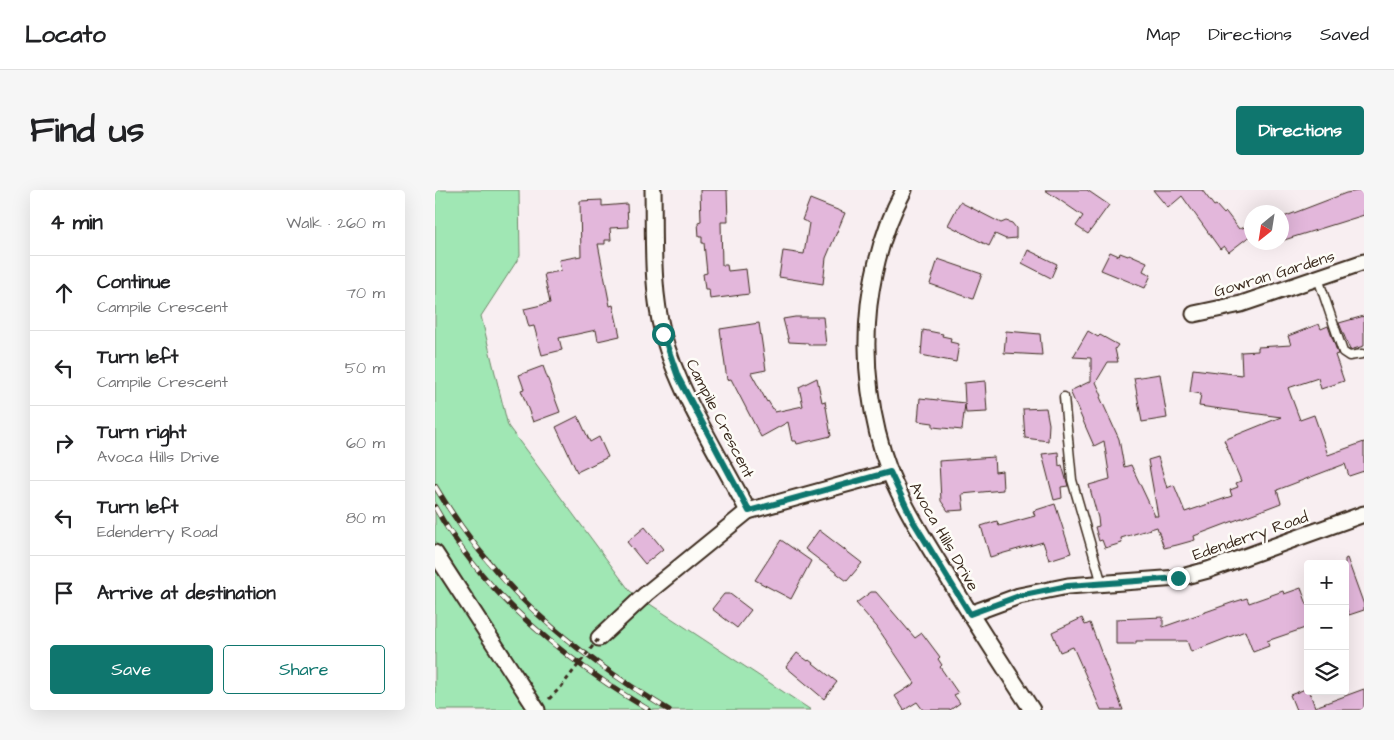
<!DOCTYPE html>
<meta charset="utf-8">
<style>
:root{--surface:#fff;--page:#f6f6f6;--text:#202124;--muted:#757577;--line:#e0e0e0;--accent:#0f766e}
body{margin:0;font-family:"Architects Daughter",sans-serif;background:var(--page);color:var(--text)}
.controls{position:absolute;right:15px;bottom:15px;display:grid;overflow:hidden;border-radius:5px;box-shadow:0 5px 20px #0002}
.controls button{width:45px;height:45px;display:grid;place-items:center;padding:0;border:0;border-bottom:1px solid var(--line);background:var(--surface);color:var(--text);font:25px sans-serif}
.compass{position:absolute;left:809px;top:15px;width:45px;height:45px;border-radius:50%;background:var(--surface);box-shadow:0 5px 20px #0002;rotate:210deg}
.stop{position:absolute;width:15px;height:15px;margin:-11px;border:4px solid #0f766e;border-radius:50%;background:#fff}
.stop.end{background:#0f766e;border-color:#fff;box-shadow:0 1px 5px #0008}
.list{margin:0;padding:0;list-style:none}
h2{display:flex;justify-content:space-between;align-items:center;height:65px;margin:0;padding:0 20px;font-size:21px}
h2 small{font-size:16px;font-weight:400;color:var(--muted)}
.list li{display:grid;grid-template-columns:32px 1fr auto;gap:15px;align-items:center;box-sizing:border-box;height:75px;padding:0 20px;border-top:1px solid var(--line)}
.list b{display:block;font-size:19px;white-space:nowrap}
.list p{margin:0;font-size:16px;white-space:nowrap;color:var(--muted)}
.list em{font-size:16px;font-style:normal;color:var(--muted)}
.actions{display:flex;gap:10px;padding:15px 20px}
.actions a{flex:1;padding:11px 0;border:1px solid var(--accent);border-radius:5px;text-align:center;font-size:18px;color:var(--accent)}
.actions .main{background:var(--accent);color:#fff}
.icon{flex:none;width:28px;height:28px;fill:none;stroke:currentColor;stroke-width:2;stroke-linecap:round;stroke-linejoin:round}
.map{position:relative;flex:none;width:929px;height:520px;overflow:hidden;border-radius:5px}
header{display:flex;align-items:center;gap:30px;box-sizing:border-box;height:70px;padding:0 25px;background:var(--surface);border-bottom:1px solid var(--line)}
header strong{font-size:24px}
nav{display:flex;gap:28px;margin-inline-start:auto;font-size:18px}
.intro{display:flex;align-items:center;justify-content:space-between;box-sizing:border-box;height:120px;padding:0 30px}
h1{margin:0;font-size:35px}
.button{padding:12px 22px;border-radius:5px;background:var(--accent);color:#fff;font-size:18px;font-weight:700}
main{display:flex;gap:30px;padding:0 30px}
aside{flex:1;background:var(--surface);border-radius:5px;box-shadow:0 5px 20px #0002}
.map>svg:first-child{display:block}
</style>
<header>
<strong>Locato</strong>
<nav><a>Map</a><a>Directions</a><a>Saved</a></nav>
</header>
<div class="intro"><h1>Find us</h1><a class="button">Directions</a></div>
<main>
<aside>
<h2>4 min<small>Walk · 260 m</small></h2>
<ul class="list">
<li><svg class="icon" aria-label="ahead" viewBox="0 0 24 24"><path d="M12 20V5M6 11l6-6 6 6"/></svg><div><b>Continue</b><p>Campile Crescent</p></div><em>70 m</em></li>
<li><svg class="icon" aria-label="left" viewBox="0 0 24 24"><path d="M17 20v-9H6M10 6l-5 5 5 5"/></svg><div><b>Turn left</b><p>Campile Crescent</p></div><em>50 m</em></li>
<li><svg class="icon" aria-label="right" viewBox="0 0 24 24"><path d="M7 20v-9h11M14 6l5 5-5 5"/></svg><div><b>Turn right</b><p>Avoca Hills Drive</p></div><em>60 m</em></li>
<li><svg class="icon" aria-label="left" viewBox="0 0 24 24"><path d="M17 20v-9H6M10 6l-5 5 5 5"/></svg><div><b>Turn left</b><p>Edenderry Road</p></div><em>80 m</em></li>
<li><svg class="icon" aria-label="arrive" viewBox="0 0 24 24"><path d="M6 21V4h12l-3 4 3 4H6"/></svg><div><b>Arrive at destination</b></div></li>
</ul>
<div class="actions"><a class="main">Save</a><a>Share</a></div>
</aside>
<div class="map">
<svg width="929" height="520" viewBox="0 0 929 520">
<rect width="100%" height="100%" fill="#f8eef1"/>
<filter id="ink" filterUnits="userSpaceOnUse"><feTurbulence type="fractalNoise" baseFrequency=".02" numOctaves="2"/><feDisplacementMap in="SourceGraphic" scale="10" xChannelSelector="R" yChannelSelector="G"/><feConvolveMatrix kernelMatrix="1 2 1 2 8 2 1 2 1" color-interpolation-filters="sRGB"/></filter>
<g filter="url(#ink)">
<polygon fill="#a0e7b4" stroke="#6e8869" points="0,0 84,0 85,66 46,126 73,236 195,401 376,520 0,520"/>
<g fill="#e3b7db" stroke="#3b2a1e">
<polygon points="265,0 292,0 293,32 286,32 287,75 292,75 293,81 311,79 314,104 275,109 274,99 270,99 268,84 272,83 269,53 267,53 267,47 264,47 263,32 266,31"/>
<polygon points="610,0 652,0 674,15 653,44 641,36 648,26"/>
<polygon points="718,0 767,0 779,16 781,15 789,24 791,22 804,39 816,35 816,45 794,62 789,56 785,59 747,6 733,18"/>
<polygon points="929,0 929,25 846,51 846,28 911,3"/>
<polygon points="375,9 410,23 391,68 388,94 344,87 348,61 369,64 374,33 367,30"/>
<polygon points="167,10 167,16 192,14 193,37 175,38 176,50 170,50 170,54 163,54 175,116 178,115 185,146 163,151 161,140 124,148 127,160 107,165 99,136 94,137 89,119 115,113 109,84 126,81 124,70 146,66 145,11"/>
<polygon points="525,12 566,33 571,31 577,33 581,38 581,48 571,49 560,44 554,56 513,35"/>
<polygon points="593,60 622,74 616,88 587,73"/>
<polygon points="675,62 684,66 685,63 693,66 694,64 712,72 708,81 716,85 710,98 666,80"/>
<polygon points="503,69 547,84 538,109 495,94"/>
<polygon points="929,126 929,156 915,160 904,133"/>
<polygon points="360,127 388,127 391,155 373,155 373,153 354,152 348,129"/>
<polygon points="324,133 331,180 316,183 332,212 333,211 340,222 368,216 364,197 382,188 387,212 390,211 396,246 362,254 361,251 357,251 353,232 326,247 296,189 292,190 285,139"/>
<polygon points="884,134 886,139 893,136 903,164 900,165 909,191 886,199 883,188 853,198 865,230 879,225 893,265 929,252 929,281 914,286 910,274 842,300 846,313 759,346 760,350 742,355 729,358 722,337 686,348 687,353 670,358 667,350 664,351 660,337 664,336 663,328 654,295 675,289 669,251 659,256 635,201 656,191 656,168 638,167 653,141 663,147 665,145 683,155 680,159 683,172 673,172 661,192 667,206 665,207 684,249 689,277 696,275 720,326 723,326 713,270 723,267 732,298 739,295 750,322 797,306 795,300 803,297 801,293 806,291 789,250 846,227 764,216 766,204 755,202 758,179 807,185 806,162 823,161 823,157 856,155 853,146"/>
<polygon points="488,140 508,144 507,146 516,148 515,152 524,154 521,172 486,165"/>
<polygon points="571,141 605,144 607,165 569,163"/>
<polygon points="108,176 125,222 98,232 86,200 89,199 84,185"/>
<polygon points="725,184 732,228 707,232 699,188"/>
<polygon points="550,191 552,222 531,223 530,214 527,240 498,237 498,233 483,231 485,208 530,213 529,193"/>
<polygon points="611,218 614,234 613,251 590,248 588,219"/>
<polygon points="143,226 155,252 164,247 173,267 142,282 121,237"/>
<polygon points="623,262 624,276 627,275 633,296 626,297 627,308 619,310 607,264"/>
<polygon points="559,267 560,282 567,281 568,300 527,304 529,320 513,321 506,311 504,271"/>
<polygon points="620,314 636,363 614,370 608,352 555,367 546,336 562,331 564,336 600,326 598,321"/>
<polygon points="210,337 228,359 210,374 192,352"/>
<polygon points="384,340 427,373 412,391 370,359"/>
<polygon points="346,350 376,371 356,409 320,390"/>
<polygon points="912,368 929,415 929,420 914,425 910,414 910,369"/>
<polygon points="866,398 873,417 873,437 832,451 834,456 818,462 810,441 756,462 752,451 701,451 701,454 681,454 681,429 728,427 728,437 796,413 812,408 814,413 848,401 849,404"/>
<polygon points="436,402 441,402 480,448 487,443 505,467 503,469 507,475 505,477 523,503 519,505 525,513 515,520 488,520 482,512 469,520 460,506 480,493 442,437 421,413"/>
<polygon points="289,404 295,404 316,420 302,438 277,419"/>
<polygon points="647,428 650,435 655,433 688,520 666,520 638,457 625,462 617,442"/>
<polygon points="362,463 373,471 374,470 402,492 389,509 351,477"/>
<polygon points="873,498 880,517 929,499 929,520 861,520 855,505"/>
</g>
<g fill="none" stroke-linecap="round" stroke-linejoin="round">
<g stroke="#3b2a1e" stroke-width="11">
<g id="service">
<polyline points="883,88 908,162 914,166 927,164"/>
<polyline points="629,207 637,290 667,394"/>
</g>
</g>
<g stroke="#3b2a1e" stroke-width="19">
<g id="minor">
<path d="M218,0c1,47 -2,97 10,144 15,58 57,123 85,177"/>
<path d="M469,0c-19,35 -30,76 -35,115 -6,56 1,115 21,168 15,36 36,69 57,103 27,45 56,89 85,134"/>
<polyline points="759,124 806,114 929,72"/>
<polyline points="0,363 102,520"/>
<polyline points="535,424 584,406 633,396 743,388 773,380 929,324"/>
<polyline points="164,448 211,404 313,321 455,282"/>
</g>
</g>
<polyline stroke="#3b2a1e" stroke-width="3" stroke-dasharray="4 4" stroke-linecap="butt" points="114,509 126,497"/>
<use href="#service" stroke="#fdfcf7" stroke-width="8"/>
<use href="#minor" stroke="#fdfcf7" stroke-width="15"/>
<g stroke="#3b2a1e" stroke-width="5.5">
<g id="rail">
<path d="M0,296c61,102 134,164 234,224"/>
<path d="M0,317c48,87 130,153 214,203"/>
</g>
</g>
<use href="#rail" stroke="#fdfcf7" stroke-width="4" stroke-dasharray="11" stroke-linecap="butt"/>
<polyline stroke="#3b2a1e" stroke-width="3" stroke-dasharray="4 4" stroke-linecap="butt" points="126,497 164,448"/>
</g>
</g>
<g fill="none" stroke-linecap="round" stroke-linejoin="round" filter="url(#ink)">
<polyline stroke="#0f766e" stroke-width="6" points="228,144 243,187 314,321 455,282 478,331 535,424 584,406 633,396 743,388"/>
</g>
<g text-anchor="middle" stroke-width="5" stroke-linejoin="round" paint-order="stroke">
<g font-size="16" fill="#3b2a1e" stroke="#fdfcf7">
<text transform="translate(839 83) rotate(-17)" y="6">Gowran Gardens</text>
<text transform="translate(286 228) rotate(63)" y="6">Campile Crescent</text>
<text transform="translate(815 345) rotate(-19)" y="6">Edenderry Road</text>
<text transform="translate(510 346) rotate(60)" y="6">Avoca Hills Drive</text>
</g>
</g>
</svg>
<div class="controls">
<button>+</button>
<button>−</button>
<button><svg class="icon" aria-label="layers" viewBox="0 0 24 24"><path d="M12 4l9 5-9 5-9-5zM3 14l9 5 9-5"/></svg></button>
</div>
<svg class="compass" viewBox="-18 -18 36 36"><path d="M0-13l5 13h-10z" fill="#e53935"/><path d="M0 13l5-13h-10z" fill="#757577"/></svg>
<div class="stop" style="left:228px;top:144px"></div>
<div class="stop end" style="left:743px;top:388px"></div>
</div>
</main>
